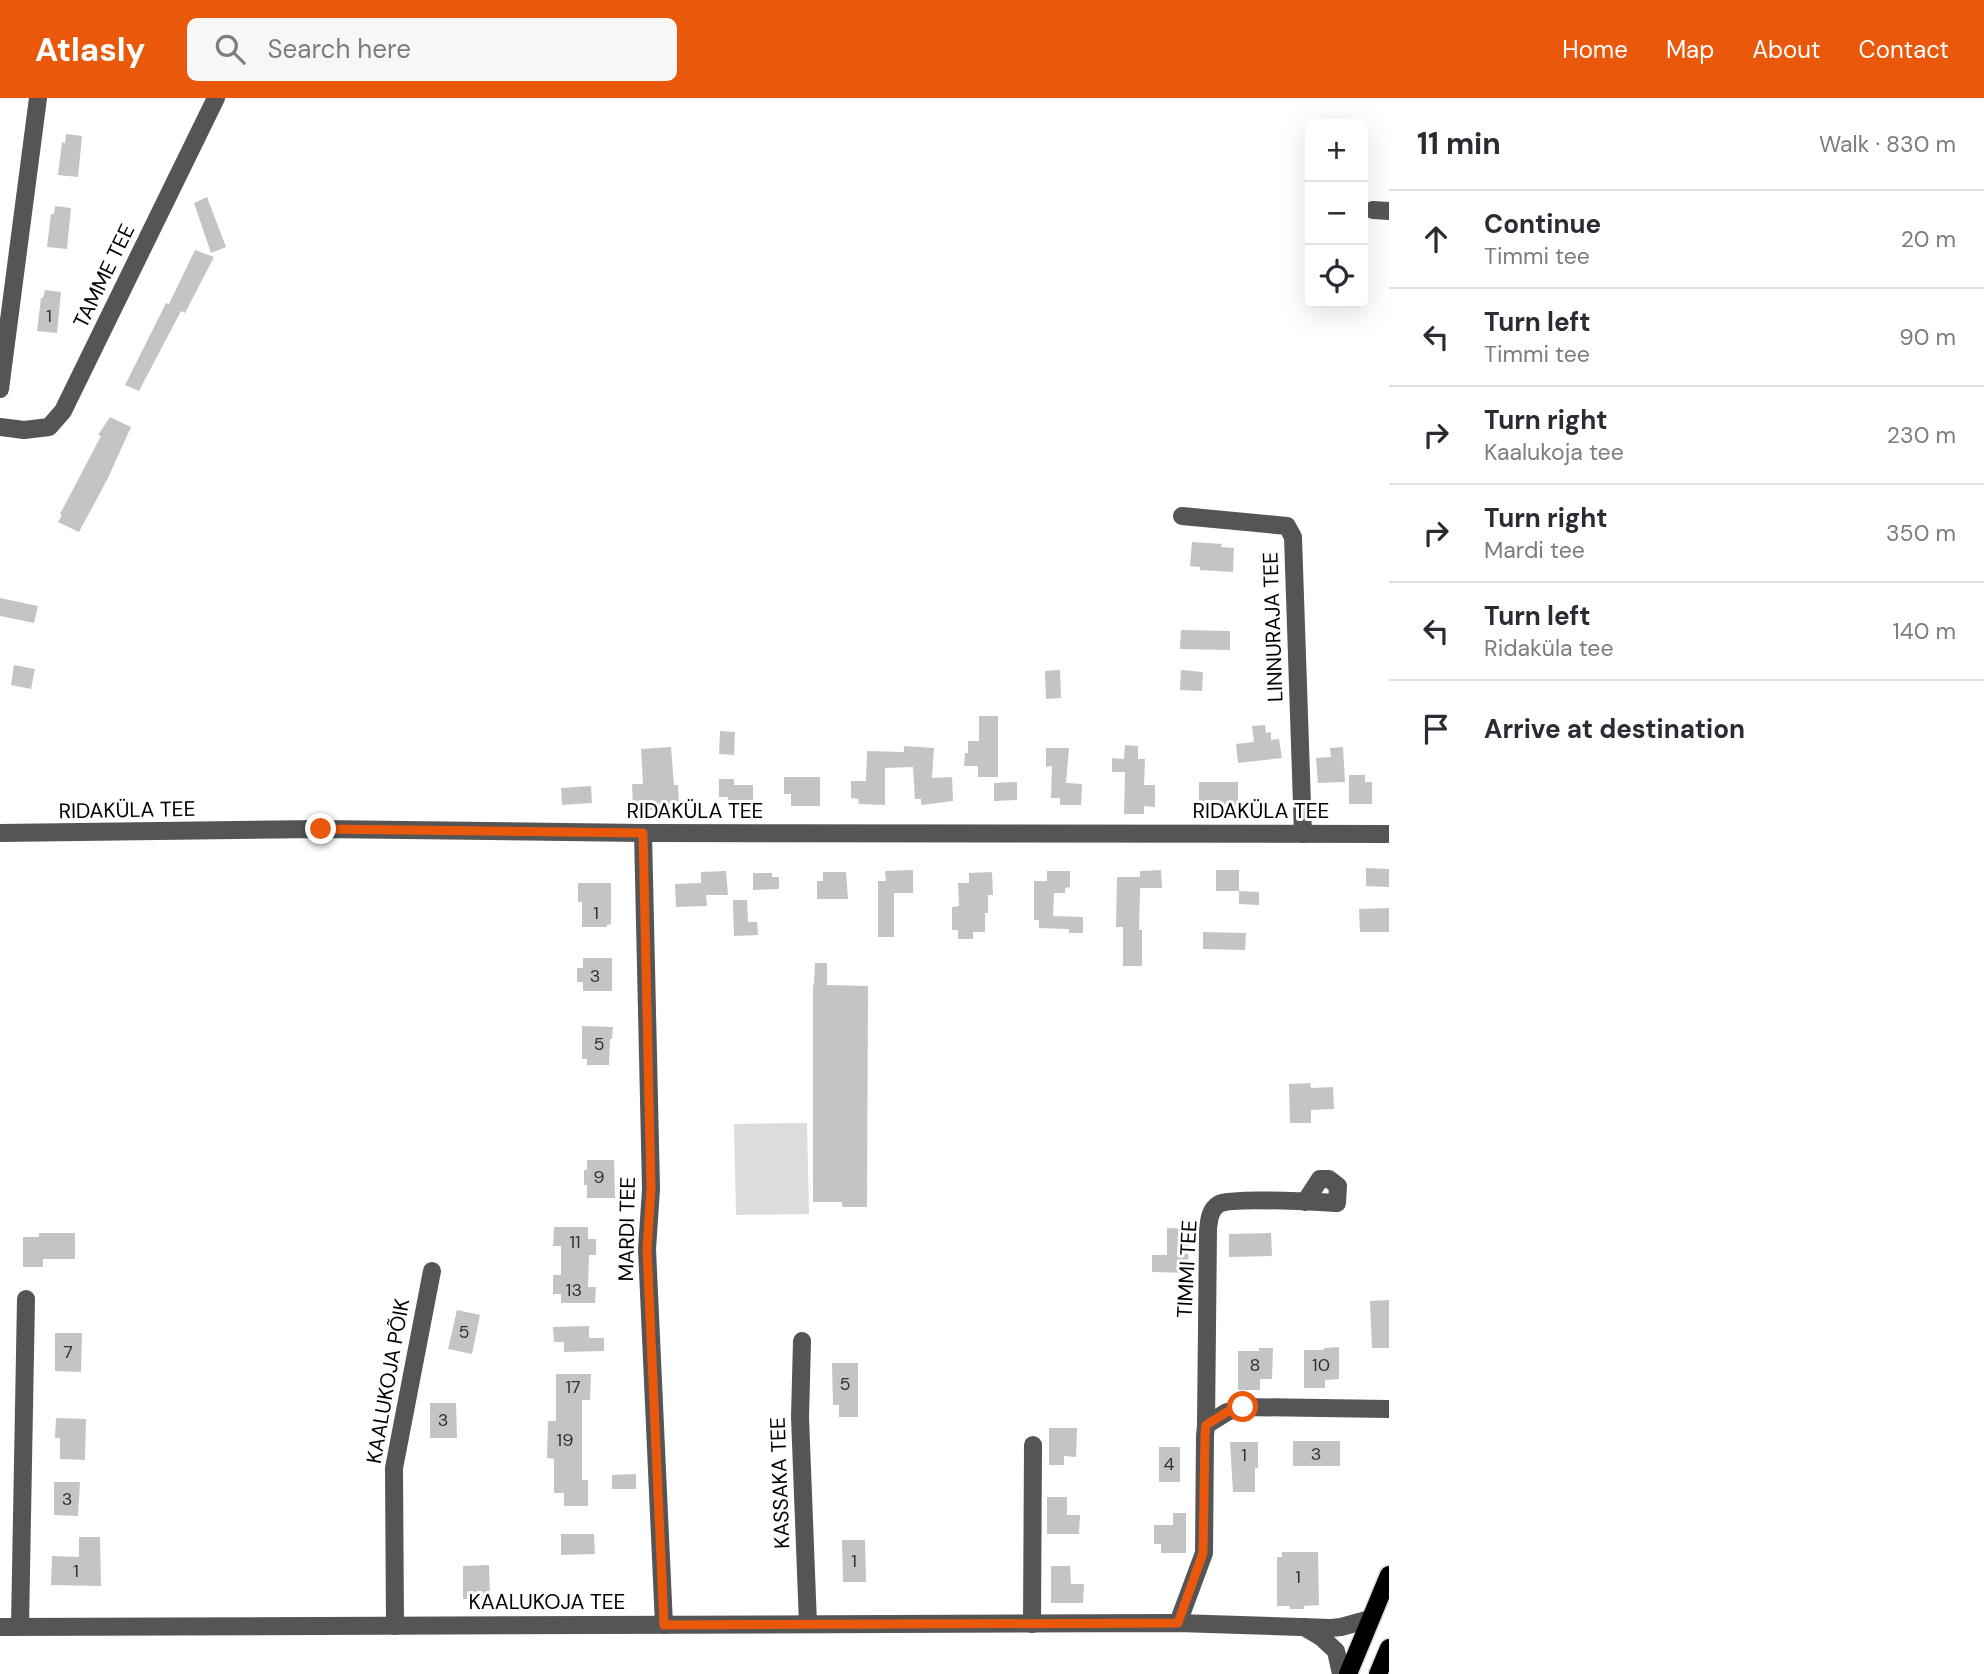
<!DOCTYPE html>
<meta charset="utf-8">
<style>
:root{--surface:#fff;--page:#f7f7f7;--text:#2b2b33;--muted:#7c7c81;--line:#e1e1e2;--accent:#ea580c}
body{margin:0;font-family:"DM Sans",sans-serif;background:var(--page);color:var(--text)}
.controls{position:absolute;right:21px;top:21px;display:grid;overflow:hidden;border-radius:10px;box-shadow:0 7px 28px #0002}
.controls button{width:63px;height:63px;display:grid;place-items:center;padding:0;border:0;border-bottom:2px solid var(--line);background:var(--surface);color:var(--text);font:35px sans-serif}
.stop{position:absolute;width:21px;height:21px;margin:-16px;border:5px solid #ea580c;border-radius:50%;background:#fff}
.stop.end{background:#ea580c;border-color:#fff;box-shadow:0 2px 7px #0008}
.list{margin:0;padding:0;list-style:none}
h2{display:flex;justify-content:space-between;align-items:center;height:91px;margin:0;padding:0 28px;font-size:30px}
h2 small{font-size:23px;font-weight:400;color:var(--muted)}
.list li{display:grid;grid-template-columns:46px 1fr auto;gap:21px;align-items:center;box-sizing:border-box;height:98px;padding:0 28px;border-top:2px solid var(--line)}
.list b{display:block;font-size:26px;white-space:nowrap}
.list p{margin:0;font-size:23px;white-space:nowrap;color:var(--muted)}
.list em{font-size:23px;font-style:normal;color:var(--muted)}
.icon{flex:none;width:38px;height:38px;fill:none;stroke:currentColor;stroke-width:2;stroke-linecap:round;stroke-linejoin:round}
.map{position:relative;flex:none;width:1389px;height:1576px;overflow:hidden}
header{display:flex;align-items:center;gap:42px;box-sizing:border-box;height:98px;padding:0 35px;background:var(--accent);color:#fff}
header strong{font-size:33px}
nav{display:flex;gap:38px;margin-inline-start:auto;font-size:24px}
.search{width:490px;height:63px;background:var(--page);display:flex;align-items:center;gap:18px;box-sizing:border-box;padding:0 24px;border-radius:10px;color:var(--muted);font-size:26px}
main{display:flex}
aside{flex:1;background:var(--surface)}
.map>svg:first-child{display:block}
</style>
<header>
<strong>Atlasly</strong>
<div class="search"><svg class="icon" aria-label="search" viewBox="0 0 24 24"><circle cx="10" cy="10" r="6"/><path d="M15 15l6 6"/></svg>Search here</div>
<nav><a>Home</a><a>Map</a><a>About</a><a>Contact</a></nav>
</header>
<main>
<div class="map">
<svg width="1389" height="1576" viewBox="0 0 1389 1576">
<rect width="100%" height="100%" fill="#fff"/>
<polygon fill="#dcdcdc" points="807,1025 809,1116 736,1117 734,1026"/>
<g fill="#c4c4c4">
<polygon points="66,36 82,38 78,79 58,77 62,44 65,45"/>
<polygon points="207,99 226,149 211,155 194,105"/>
<polygon points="55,108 71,110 67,151 47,149 51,116 54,116"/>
<polygon points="195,152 214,159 185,215 181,213 139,293 125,287 166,205 169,206"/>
<polygon points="45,192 61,194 57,235 37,233 41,200 43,200"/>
<polygon points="110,319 131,329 108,380 79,434 58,424 62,417 60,416 101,338 98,337"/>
<polygon points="1192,444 1222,446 1221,449 1234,450 1233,474 1200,472 1200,469 1190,468"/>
<polygon points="0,500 38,508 34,525 0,518"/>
<polygon points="1181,532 1230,533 1230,552 1180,551"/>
<polygon points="14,567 35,571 31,591 11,587"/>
<polygon points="1060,572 1061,600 1046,601 1045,573"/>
<polygon points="1181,572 1203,574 1202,593 1180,592"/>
<polygon points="979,618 998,618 998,679 978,679 978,668 964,668 965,655 968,655 968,643 979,643"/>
<polygon points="1265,627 1266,635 1271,634 1271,642 1279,641 1282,660 1238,665 1236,646 1254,644 1252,628"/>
<polygon points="720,633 735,634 734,657 719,656"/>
<polygon points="1125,647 1138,648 1138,661 1145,661 1144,687 1155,687 1155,709 1144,708 1144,716 1124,716 1125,674 1112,674 1112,660 1124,661"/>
<polygon points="904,648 934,650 932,680 952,679 953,703 921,707 921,701 915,701 913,669 885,670 885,707 859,706 858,701 851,700 851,683 866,683 867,653 904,654"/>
<polygon points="671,649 674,687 678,687 679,706 667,706 667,712 647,712 646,708 633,708 632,686 643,686 641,651"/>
<polygon points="1343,649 1345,684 1318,685 1316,660 1331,659 1330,650"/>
<polygon points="1046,650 1069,650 1066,685 1082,686 1081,707 1060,707 1060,700 1051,700 1052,668 1046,669"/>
<polygon points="1349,677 1365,677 1365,684 1372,684 1372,706 1349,706"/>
<polygon points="784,679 820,679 820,708 791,708 791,696 784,696"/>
<polygon points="719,681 734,681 734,687 753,687 753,707 728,708 728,699 719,699"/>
<polygon points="1017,684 1017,702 994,703 994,685"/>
<polygon points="1199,684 1238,684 1238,707 1199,706"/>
<polygon points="591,688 592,705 562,707 561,690"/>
<polygon points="1366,770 1389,771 1389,789 1366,788"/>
<polygon points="913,772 913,795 894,795 894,839 878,839 878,783 886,783 885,773"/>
<polygon points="1161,772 1162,790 1140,790 1139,832 1142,832 1142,868 1123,868 1123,829 1116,829 1117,779 1140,779 1140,773"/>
<rect x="1216" y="772" width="23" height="21"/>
<polygon points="726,773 728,797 706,797 707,808 676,809 675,786 701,785 701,774"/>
<polygon points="1047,773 1070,773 1070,789 1065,790 1065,795 1054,795 1053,818 1083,819 1083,835 1069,835 1069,831 1039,830 1039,822 1034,822 1034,783 1047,783"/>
<polygon points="823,774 846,774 848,801 817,801 817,783 823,783"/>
<polygon points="992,774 993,797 988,797 988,815 985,815 985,834 973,834 973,841 958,841 958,832 952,832 952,809 959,808 958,785 969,785 969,775"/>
<polygon points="753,775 772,775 772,779 779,779 779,791 753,792"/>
<polygon points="578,785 611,785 611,826 607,827 607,829 582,829 582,804 578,804"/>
<polygon points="1239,793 1259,794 1259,807 1239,806"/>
<polygon points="733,802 747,802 748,824 757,824 758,837 734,838"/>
<polygon points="1389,810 1389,834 1360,834 1359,811"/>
<polygon points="1203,834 1246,835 1245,852 1203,851"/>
<polygon points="583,860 612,860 612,893 583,893 583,884 577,884 577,870 583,870"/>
<polygon points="815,865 827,865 827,887 868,888 867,1109 842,1109 842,1104 813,1104 813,887 814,887"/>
<polygon points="582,928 613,929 612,941 610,941 609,967 587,967 587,961 582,961"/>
<polygon points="1310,985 1311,990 1333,989 1334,1011 1311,1012 1311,1025 1290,1025 1289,986"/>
<polygon points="587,1062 614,1062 615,1100 587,1100 587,1087 584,1087 584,1072 587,1072"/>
<polygon points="554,1129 588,1129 588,1141 596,1141 596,1157 589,1157 588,1189 596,1189 595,1205 561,1205 561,1196 553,1196 553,1177 561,1177 561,1148 553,1148"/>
<polygon points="1167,1130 1189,1131 1188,1175 1152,1174 1152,1157 1167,1157"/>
<polygon points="39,1135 75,1135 75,1161 43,1161 43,1169 23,1169 23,1139 39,1139"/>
<polygon points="1271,1135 1272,1158 1229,1159 1229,1136"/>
<polygon points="1389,1202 1389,1250 1372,1250 1370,1203"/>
<polygon points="457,1212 480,1217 472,1256 448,1251"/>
<polygon points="589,1228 589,1240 604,1240 604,1253 564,1254 564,1244 554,1244 553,1229"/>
<polygon points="55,1235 82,1235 81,1274 55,1273"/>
<polygon points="1339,1249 1339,1281 1325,1282 1325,1290 1304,1290 1304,1252 1324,1252 1324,1250"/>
<polygon points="1259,1250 1273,1250 1272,1281 1260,1281 1260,1292 1238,1292 1238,1253 1259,1253"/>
<polygon points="832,1265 858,1265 858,1319 839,1319 839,1307 833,1307"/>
<polygon points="556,1276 591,1276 590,1302 582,1302 582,1382 588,1382 588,1408 564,1408 564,1395 554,1395 554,1361 547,1360 548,1323 556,1323"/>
<polygon points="430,1305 456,1305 457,1340 430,1340"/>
<polygon points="56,1320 86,1321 85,1362 60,1361 60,1340 55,1340"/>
<polygon points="1049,1330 1077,1330 1076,1359 1064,1358 1064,1367 1049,1367"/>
<rect x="1293" y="1343" width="47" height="25"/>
<polygon points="1230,1344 1258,1344 1258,1370 1255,1370 1255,1394 1233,1394"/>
<rect x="1159" y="1349" width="21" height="35"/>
<polygon points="636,1376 636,1391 612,1391 612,1377"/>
<polygon points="54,1384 80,1384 78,1418 54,1417"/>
<polygon points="1047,1399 1067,1399 1067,1417 1080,1417 1079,1436 1047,1436"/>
<polygon points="1173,1415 1186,1415 1186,1455 1161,1455 1161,1446 1154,1446 1154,1427 1173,1427"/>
<polygon points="561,1436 594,1436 595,1456 561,1457"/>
<polygon points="79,1439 100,1439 101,1488 51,1487 52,1458 79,1459"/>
<polygon points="842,1442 865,1442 866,1484 843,1484"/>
<polygon points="1282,1454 1318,1454 1319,1507 1304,1508 1304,1511 1290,1511 1290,1508 1277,1508 1277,1459 1282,1459"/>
<polygon points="489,1467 490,1500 463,1501 463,1468"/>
<polygon points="1051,1468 1070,1468 1071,1486 1084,1486 1083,1505 1051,1505"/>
</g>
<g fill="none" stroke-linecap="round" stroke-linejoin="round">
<g stroke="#dbdbdb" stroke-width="21">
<g id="major">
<polyline points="1348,1576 1389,1477"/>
<polyline points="1378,1576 1389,1550"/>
</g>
</g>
<g stroke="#555" stroke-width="18">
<polyline points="1373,112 1389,113"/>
<polyline points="0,291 38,0"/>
<polyline points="0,329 24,332 49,329 63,313 216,0"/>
<polyline points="1182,418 1287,428 1293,439 1303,736"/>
<polyline points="0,735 321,731 643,735 1389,736"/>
<polyline points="643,735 651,1091 647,1151 664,1527"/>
<polyline points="802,1243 800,1319 808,1526"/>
<path d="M1206,1327l2,-196c1,-9 2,-20 11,-25 12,-7 98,-2 118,-1l1,-17 -9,-7h-9l-15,23"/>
<polyline points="1178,1525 1204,1455 1205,1338 1206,1327 1227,1314 1243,1309 1389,1311"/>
<polyline points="1032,1526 1033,1347"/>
<polyline points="20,1528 26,1201"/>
<polyline points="395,1528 394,1370 432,1173"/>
<polyline points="0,1529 1178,1525 1331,1530 1341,1529 1370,1521"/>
<polyline points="1304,1529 1321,1539 1336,1553 1341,1576"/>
</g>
<use href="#major" stroke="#000" stroke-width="18"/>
</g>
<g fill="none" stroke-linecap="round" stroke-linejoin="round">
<polyline stroke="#ea580c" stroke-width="9" points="321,731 643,735 651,1091 647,1151 664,1527 1178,1525 1203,1455 1205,1338 1206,1327 1227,1314 1243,1309"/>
</g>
<g text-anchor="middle" stroke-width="6" stroke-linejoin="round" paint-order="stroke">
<g font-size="18" fill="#313131">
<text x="49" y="224">1</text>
<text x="596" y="821">1</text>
<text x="595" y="884">3</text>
<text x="599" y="952">5</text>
<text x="599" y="1085">9</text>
<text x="575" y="1150">11</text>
<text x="574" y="1198">13</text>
<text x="464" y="1240">5</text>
<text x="68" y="1260">7</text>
<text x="1255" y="1273">8</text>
<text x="1321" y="1273">10</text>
<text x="845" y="1292">5</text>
<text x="573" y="1295">17</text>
<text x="443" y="1328">3</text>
<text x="565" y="1348">19</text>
<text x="1316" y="1362">3</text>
<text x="1244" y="1363">1</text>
<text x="1169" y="1372">4</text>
<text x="67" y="1407">3</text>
<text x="854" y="1469">1</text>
<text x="76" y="1479">1</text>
<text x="1298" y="1485">1</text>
</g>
<g font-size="21" fill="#000" stroke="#fff">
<text transform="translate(104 178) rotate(-64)" y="7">TAMME TEE</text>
<text transform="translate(1273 529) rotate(-92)" y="7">LINNURAJA TEE</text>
<text transform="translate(127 712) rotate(-1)" y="7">RIDAKÜLA TEE</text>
<text x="695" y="720">RIDAKÜLA TEE</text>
<text x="1261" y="720">RIDAKÜLA TEE</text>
<text transform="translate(627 1131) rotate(-89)" y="7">MARDI TEE</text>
<text transform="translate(1187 1171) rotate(-87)" y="7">TIMMI TEE</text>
<text transform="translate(388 1283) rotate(-80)" y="7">KAALUKOJA PÕIK</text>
<text transform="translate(780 1385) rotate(-92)" y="7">KASSAKA TEE</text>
<text x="547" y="1511">KAALUKOJA TEE</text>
</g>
</g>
</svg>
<div class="controls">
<button>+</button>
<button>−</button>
<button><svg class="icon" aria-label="locate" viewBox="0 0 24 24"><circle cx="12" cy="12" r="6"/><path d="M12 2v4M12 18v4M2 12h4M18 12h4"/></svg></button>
</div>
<div class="stop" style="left:1243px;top:1309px"></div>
<div class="stop end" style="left:321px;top:731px"></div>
</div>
<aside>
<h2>11 min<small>Walk · 830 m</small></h2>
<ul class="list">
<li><svg class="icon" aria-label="ahead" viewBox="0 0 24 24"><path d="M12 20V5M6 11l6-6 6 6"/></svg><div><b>Continue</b><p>Timmi tee</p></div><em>20 m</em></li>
<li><svg class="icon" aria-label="left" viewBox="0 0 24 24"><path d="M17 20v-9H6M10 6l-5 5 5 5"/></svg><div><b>Turn left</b><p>Timmi tee</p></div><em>90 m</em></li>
<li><svg class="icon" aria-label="right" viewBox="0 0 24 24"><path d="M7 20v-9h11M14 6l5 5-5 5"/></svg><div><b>Turn right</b><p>Kaalukoja tee</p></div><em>230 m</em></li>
<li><svg class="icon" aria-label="right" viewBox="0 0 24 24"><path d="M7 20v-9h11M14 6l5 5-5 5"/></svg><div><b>Turn right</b><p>Mardi tee</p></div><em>350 m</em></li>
<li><svg class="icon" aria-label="left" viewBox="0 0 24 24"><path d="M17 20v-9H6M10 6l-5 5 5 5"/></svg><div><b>Turn left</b><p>Ridaküla tee</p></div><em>140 m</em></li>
<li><svg class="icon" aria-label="arrive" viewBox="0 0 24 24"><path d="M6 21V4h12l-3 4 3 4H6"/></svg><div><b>Arrive at destination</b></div></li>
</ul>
</aside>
</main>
